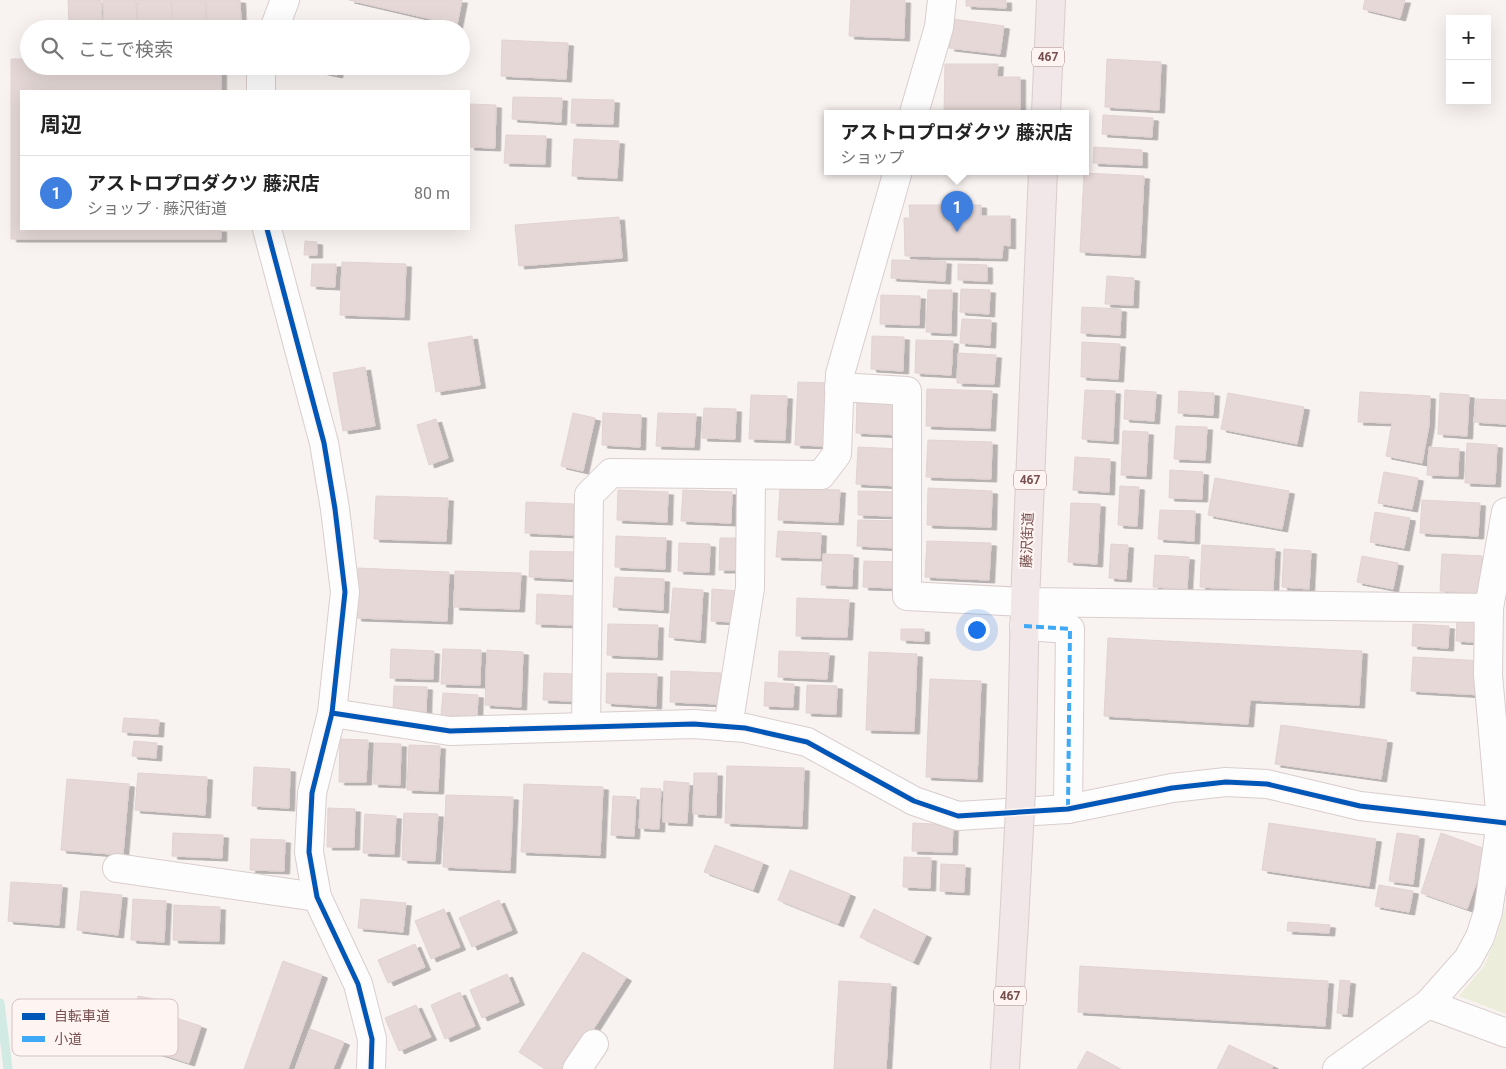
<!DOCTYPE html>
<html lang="ja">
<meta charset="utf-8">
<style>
:root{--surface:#fff;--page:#f2f2f2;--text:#222;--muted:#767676;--line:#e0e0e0;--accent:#111827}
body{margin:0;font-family:Roboto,"Noto Sans JP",sans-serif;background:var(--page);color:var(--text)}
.controls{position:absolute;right:15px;top:15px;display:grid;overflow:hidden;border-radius:0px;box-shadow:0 5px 20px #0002}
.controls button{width:45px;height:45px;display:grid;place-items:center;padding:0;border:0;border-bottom:1px solid var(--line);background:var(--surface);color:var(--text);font:25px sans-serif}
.you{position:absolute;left:976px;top:629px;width:18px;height:18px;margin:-12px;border:4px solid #fff;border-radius:50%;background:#1a73e8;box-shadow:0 0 0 8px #1a73e833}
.badge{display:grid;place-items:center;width:32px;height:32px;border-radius:50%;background:var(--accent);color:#fff;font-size:16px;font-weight:700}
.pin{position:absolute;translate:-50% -41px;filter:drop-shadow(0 1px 2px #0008)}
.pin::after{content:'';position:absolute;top:26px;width:18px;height:15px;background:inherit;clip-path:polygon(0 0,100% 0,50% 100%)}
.popup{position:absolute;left:824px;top:110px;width:265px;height:65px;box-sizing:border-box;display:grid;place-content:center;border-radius:0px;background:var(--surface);filter:drop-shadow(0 1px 4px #0005);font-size:16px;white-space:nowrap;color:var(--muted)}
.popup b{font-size:19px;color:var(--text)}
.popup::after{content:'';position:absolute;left:50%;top:100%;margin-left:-10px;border:10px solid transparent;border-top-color:var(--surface)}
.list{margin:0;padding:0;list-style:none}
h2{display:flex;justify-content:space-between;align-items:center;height:65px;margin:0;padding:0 20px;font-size:21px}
h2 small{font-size:16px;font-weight:400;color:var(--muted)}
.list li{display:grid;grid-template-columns:32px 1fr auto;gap:15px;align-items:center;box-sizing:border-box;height:75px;padding:0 20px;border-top:1px solid var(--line)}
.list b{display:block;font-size:19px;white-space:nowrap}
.list p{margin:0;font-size:16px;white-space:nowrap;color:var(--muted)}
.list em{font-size:16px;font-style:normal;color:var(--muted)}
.icon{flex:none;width:28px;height:28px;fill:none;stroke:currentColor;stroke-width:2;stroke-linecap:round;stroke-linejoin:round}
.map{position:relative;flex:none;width:1506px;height:1069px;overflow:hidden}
.search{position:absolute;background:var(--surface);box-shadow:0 5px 20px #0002;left:20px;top:20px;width:450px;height:55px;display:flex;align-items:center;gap:12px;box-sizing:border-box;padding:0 18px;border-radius:28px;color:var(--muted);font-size:19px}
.panel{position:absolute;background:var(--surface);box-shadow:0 5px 20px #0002;left:20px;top:90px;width:450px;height:140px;border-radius:0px}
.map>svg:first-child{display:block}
</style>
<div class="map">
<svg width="1506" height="1069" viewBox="0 0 1506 1069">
<defs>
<filter id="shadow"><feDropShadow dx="5.5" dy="3" stdDeviation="0" flood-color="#0004"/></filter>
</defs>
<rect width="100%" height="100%" fill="#f8f2f0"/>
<polygon fill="#eceedb" points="1506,905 1506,1014 1459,996 1484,966 1497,936"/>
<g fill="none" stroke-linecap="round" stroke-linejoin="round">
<polyline stroke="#d1eae3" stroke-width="9" points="0,1003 8,1069"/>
</g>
<g fill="#e5d8d7" stroke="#e1d3d2" filter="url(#shadow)">
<polygon points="68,0 101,0 102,26 69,27"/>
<polygon points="103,0 136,0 137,24 104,26"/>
<polygon points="137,0 171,0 172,23 138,24"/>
<polygon points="172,0 205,0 206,22 172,23"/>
<polygon points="206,0 240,0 241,21 207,22"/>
<polygon points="349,0 462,0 457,25"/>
<polygon points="851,0 905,0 904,38 849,36"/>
<polygon points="966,0 1006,0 1006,8 966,6"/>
<polygon points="1365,0 1405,0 1400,18 1363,9"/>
<polygon points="953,19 1004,26 1000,54 949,48"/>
<polygon points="502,40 568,43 566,79 501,76"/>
<polygon points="11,59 29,59 29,66 221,66 221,91 21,91 21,229 221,229 221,239 11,239"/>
<polygon points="1107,59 1161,62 1159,110 1105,107"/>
<polygon points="945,64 998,64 997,77 1020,77 1020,113 944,113"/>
<polygon points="296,66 339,66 337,75"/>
<polygon points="513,97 562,98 561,122 512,119"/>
<polygon points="572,99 614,100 613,124 571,123"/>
<polygon points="469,104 496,105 495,148 469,147"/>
<polygon points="1103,115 1153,118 1152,137 1102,134"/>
<polygon points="506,135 546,136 545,164 504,163"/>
<polygon points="574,139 619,141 617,178 572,176"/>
<polygon points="1094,147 1142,150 1142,165 1093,163"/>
<polygon points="1084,173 1144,176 1140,255 1080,252"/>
<polygon points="909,205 981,205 981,216 1010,216 1010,246 1003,245 1002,258 905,256 904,218 910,218"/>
<polygon points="619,217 622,258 519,266 515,225"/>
<polygon points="305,241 317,242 317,255 304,255"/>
<polygon points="892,260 946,261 945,281 891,278"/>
<polygon points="342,262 406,264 404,317 340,315"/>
<polygon points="312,264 336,264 335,287 311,286"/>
<polygon points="958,264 987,265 987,281 958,280"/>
<polygon points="1107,276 1134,278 1133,305 1105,304"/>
<polygon points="961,289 990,290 989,314 960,312"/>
<polygon points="928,290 952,290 951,333 926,332"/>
<polygon points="881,295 920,296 919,325 880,324"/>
<polygon points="1082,307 1121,309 1120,335 1081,333"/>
<polygon points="962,319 991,320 990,345 960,343"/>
<polygon points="472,336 480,385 436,392 428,343"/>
<polygon points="872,336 904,337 903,371 871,369"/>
<polygon points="916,340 953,341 951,375 915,373"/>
<polygon points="1082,342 1120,344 1118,379 1081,377"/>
<polygon points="958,353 996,355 994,384 957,383"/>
<polygon points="365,367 375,426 343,431 333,373"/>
<polygon points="798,382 828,383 826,446 795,445"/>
<polygon points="927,389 992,391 990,428 926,426"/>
<polygon points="1085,390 1115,391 1113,441 1082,439"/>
<polygon points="1125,390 1156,392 1154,421 1124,419"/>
<polygon points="1179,391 1214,393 1213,415 1178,413"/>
<polygon points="1360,392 1430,396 1429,425 1422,463 1386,456 1392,423 1358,422"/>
<polygon points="1228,393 1304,407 1297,444 1221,429"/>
<polygon points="1440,393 1469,395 1467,436 1438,434"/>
<polygon points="751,395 787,396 785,440 749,439"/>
<polygon points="1476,399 1506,400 1506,424 1474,422"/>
<polygon points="857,400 901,402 900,435 856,433"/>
<polygon points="704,408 736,409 735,439 702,438"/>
<polygon points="573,413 595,418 583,471 561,466"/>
<polygon points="603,413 641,415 640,447 602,445"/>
<polygon points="658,413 696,414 694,447 656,446"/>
<polygon points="436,419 448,458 429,465 417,425"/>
<polygon points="1176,426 1207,427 1205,460 1174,459"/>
<polygon points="1123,431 1148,432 1146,476 1121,475"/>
<polygon points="928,440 992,442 991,479 926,477"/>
<polygon points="1467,443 1497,445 1495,484 1465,483"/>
<polygon points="858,447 901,449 899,486 856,484"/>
<polygon points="1429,447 1459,449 1458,476 1427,475"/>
<polygon points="1075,457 1110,459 1109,492 1073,490"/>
<polygon points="1170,470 1203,472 1202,499 1169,498"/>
<polygon points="1384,472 1418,478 1412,509 1378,503"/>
<polygon points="1215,478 1289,491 1282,529 1208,515"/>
<polygon points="1120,486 1139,487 1137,526 1118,525"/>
<polygon points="780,488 840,490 838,522 778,520"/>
<polygon points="928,488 992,491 991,527 927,525"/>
<polygon points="618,490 668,492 667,522 617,520"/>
<polygon points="683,490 732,492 731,523 681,521"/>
<polygon points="858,491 898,492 897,516 858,515"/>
<polygon points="376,496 448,498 446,541 374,539"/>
<polygon points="1422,500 1480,503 1478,536 1420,533"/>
<polygon points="526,502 574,504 573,535 525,533"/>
<polygon points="1071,503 1100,504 1097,564 1068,562"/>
<polygon points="1160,510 1195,511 1194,541 1158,539"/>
<polygon points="1375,512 1410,518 1404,548 1370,542"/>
<polygon points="858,520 899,521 897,548 857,546"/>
<polygon points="778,531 821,533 820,558 776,557"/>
<polygon points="616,536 666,538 665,569 615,567"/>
<polygon points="720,538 742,538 741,570 719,570"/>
<polygon points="927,541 991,543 989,580 925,577"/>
<polygon points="679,543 710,544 709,572 678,571"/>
<polygon points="1111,544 1128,545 1126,579 1109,578"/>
<polygon points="1202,545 1275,549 1273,591 1200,587"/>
<polygon points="1284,549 1311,551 1309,589 1282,587"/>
<polygon points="530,551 577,552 577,579 529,577"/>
<polygon points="823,554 853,555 852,586 821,585"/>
<polygon points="1442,554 1482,556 1480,594 1440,591"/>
<polygon points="1155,555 1189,557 1187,589 1153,587"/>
<polygon points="1362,556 1398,563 1393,589 1357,582"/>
<polygon points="864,561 900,562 899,588 863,587"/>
<polygon points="358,568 449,572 447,621 356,618"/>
<polygon points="455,571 521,573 519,609 454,607"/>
<polygon points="615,577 664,579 663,610 613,607"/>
<polygon points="673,588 703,590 700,640 669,637"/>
<polygon points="712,589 738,591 736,622 711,621"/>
<polygon points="537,594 576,596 575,625 536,624"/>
<polygon points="797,598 849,600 847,637 796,636"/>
<polygon points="1457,620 1476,621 1474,642 1456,641"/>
<polygon points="608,624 658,625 657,657 607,655"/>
<polygon points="1413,624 1449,626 1448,648 1412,646"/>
<polygon points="901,629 924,629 924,641 901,640"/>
<polygon points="1108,638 1362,651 1359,705 1250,700 1248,724 1104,716"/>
<polygon points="391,649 434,651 433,679 390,678"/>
<polygon points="443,649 481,650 480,685 441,684"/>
<polygon points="487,650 523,652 521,707 485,705"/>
<polygon points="779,651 829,653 827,679 778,677"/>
<polygon points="869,652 917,654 914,731 866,730"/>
<polygon points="1413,657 1483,661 1481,695 1411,691"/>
<polygon points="671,671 721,673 720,704 670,702"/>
<polygon points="544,673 575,674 574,701 543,700"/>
<polygon points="607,673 657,674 656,706 606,703"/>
<polygon points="930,679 981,681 977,779 926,777"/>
<polygon points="765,682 794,684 793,707 764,706"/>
<polygon points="807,685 837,686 836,714 806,713"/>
<polygon points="394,686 427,687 426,712 393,710"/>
<polygon points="443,693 478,695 477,717 441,716"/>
<polygon points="124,718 159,720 158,734 122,732"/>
<polygon points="1281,725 1387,740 1381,779 1275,764"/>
<polygon points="340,739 368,740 366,782 339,782"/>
<polygon points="134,741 157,743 156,758 132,756"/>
<polygon points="375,743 401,744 400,785 373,784"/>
<polygon points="409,745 440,746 438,791 407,790"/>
<polygon points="727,766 804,768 802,826 725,823"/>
<polygon points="254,767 290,769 289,808 252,806"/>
<polygon points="138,773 207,777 205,815 135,810"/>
<polygon points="694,773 717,773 716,815 693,814"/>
<polygon points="67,779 129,784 123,855 61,850"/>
<polygon points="664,781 689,783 687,823 663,822"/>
<polygon points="524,784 603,787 600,855 521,852"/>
<polygon points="641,788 661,789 659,829 639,828"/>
<polygon points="446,795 513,797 510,870 443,867"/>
<polygon points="613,796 636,797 634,836 611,835"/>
<polygon points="328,808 355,809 354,847 327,847"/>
<polygon points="404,813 438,814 435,861 402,860"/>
<polygon points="365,814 396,816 394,854 363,853"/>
<polygon points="913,823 953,825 952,852 912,851"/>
<polygon points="1269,823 1376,839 1369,886 1262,870"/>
<polygon points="173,833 223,835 222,858 172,856"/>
<polygon points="1397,833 1419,836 1413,884 1389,881"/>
<polygon points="1441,833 1488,850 1467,909 1421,893"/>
<polygon points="251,839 285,840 284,871 250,870"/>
<polygon points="715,845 763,863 753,890 704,872"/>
<polygon points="904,857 931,858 930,888 903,887"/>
<polygon points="941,864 965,865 964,892 940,891"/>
<polygon points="790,870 850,894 838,924 778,900"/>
<polygon points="11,882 62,885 59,925 8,921"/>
<polygon points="1379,885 1413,891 1409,912 1375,906"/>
<polygon points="81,891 122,895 118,935 77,930"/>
<polygon points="133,899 166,901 164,942 131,940"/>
<polygon points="361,899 406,903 403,932 358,928"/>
<polygon points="499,900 512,930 472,947 459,918"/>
<polygon points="174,905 220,907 219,941 173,940"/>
<polygon points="444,909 460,947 431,959 415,921"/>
<polygon points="874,909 926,935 913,962 860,937"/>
<polygon points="1288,922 1330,925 1329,933 1287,931"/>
<polygon points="415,944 425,967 388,983 378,960"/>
<polygon points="583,952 626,978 568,1069 545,1069 519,1052"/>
<polygon points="283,961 322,975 288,1069 244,1069"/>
<polygon points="1080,966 1328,981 1325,1026 1078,1012"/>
<polygon points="507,974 519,1002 482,1018 470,990"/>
<polygon points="1340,980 1350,981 1347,1014 1337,1013"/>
<polygon points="839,981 891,984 886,1069 834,1069"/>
<polygon points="460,992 475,1026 445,1039 431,1005"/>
<polygon points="138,996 154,999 150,1020 135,1018"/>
<polygon points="416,1005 431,1037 399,1051 385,1018"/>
<polygon points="157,1012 201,1026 189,1063 145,1049"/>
<polygon points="310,1029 344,1042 333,1069 295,1069"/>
<polygon points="1229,1045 1273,1066 1272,1069 1217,1069"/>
<polygon points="1087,1051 1120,1069 1077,1069"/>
</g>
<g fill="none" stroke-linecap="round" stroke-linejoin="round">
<g stroke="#d9cecd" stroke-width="30">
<g id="street">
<polyline points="274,29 285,0"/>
<polyline points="261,66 261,91"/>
<polyline points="914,113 939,27 942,0"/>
<polyline points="267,229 324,443 335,509 345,592 332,713 312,793 309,852 317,897 358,984 372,1039 371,1069"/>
<polyline points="839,387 907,391 907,596 1025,602 1489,608"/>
<polyline points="1024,626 1070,629 1068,809"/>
<polyline points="332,713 450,731 694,724 745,728 807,742 914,801 958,816 1068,809 1172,788 1226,782 1267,784 1360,806 1501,822"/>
<polyline points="586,727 589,495 611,473 821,475 837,454 840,374 898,171"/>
<polyline points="728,727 750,588 751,475"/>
<polyline points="117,868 317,897"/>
<polyline points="1428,1004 1506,1033"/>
<polyline points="577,1069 594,1044"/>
<polyline points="1337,1069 1428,1004 1468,959 1480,937 1488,912 1501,822 1488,675 1489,608 1506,512"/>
</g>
</g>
<g stroke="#d9cecd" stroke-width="30">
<polyline id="secondary" points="1501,822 1506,823"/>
</g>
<g stroke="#d9cdcc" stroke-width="30">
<g id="highway">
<polyline points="1046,113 1051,0"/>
<polyline points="1021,790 1025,602 1043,171"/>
<polyline points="1005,1069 1014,923"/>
</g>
</g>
<use href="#street" stroke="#fefdfd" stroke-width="28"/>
<use href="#secondary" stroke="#fefdfd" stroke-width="28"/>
<use href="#highway" stroke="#f1e7e8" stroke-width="28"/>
<g stroke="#d9cdcc" stroke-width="30" stroke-linecap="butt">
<polyline id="highway-bridge" points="1014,923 1021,790"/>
</g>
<use href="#highway-bridge" stroke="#f1e7e8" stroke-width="28"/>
<polyline stroke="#3fa9f5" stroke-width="4" stroke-dasharray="8 4" stroke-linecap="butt" points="1024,626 1070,629 1068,809"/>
<g stroke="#fef5f2" stroke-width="8">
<g id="cycleway">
<polyline points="267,229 324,443 335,509 345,592 332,713 312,793 309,852 317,897 358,984 372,1039 371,1069"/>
<polyline points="332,713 450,731 694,724 745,728 807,742 914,801 958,816 1068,809 1172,788 1226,782 1267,784 1360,806 1506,823"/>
</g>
</g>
<use href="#cycleway" stroke="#0057b8" stroke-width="5"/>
</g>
<g text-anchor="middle" stroke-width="4" stroke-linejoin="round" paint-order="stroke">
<g fill="#fef5f2" stroke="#a0817f" stroke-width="1">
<rect x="1032" y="47.5" width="32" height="19" rx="4"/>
<rect x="1014" y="470.5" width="32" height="19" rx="4"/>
<rect x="994" y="986.5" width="32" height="19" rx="4"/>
</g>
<g font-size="12" font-weight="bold" fill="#774f4e">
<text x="1048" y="61">467</text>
<text x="1030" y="484">467</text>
<text x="1010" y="1000">467</text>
</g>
<g font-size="14" fill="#774f4e" stroke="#fef5f2">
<text transform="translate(1027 540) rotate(-88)" y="5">藤沢街道</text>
</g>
</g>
<rect x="12" y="999" width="166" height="57" rx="8" fill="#fef5f2" stroke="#d6c3c1" stroke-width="1"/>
<rect x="22" y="1013" width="23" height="7" fill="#0057b8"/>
<rect x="22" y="1036" width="23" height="6" fill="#3fa9f5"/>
<g font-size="14" fill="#774f4e">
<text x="54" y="1021">自転車道</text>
<text x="54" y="1044">小道</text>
</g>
</svg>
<div class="controls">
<button>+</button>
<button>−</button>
</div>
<div class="you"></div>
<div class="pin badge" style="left:957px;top:232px;background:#3f7fe0">1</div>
<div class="popup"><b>アストロプロダクツ 藤沢店</b>ショップ</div>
<div class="search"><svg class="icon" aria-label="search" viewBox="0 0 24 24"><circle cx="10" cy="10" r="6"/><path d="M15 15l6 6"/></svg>ここで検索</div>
<section class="panel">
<h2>周辺<small></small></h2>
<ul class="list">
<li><span class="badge" style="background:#3f7fe0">1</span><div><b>アストロプロダクツ 藤沢店</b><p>ショップ · 藤沢街道</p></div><em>80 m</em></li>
</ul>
</section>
</div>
